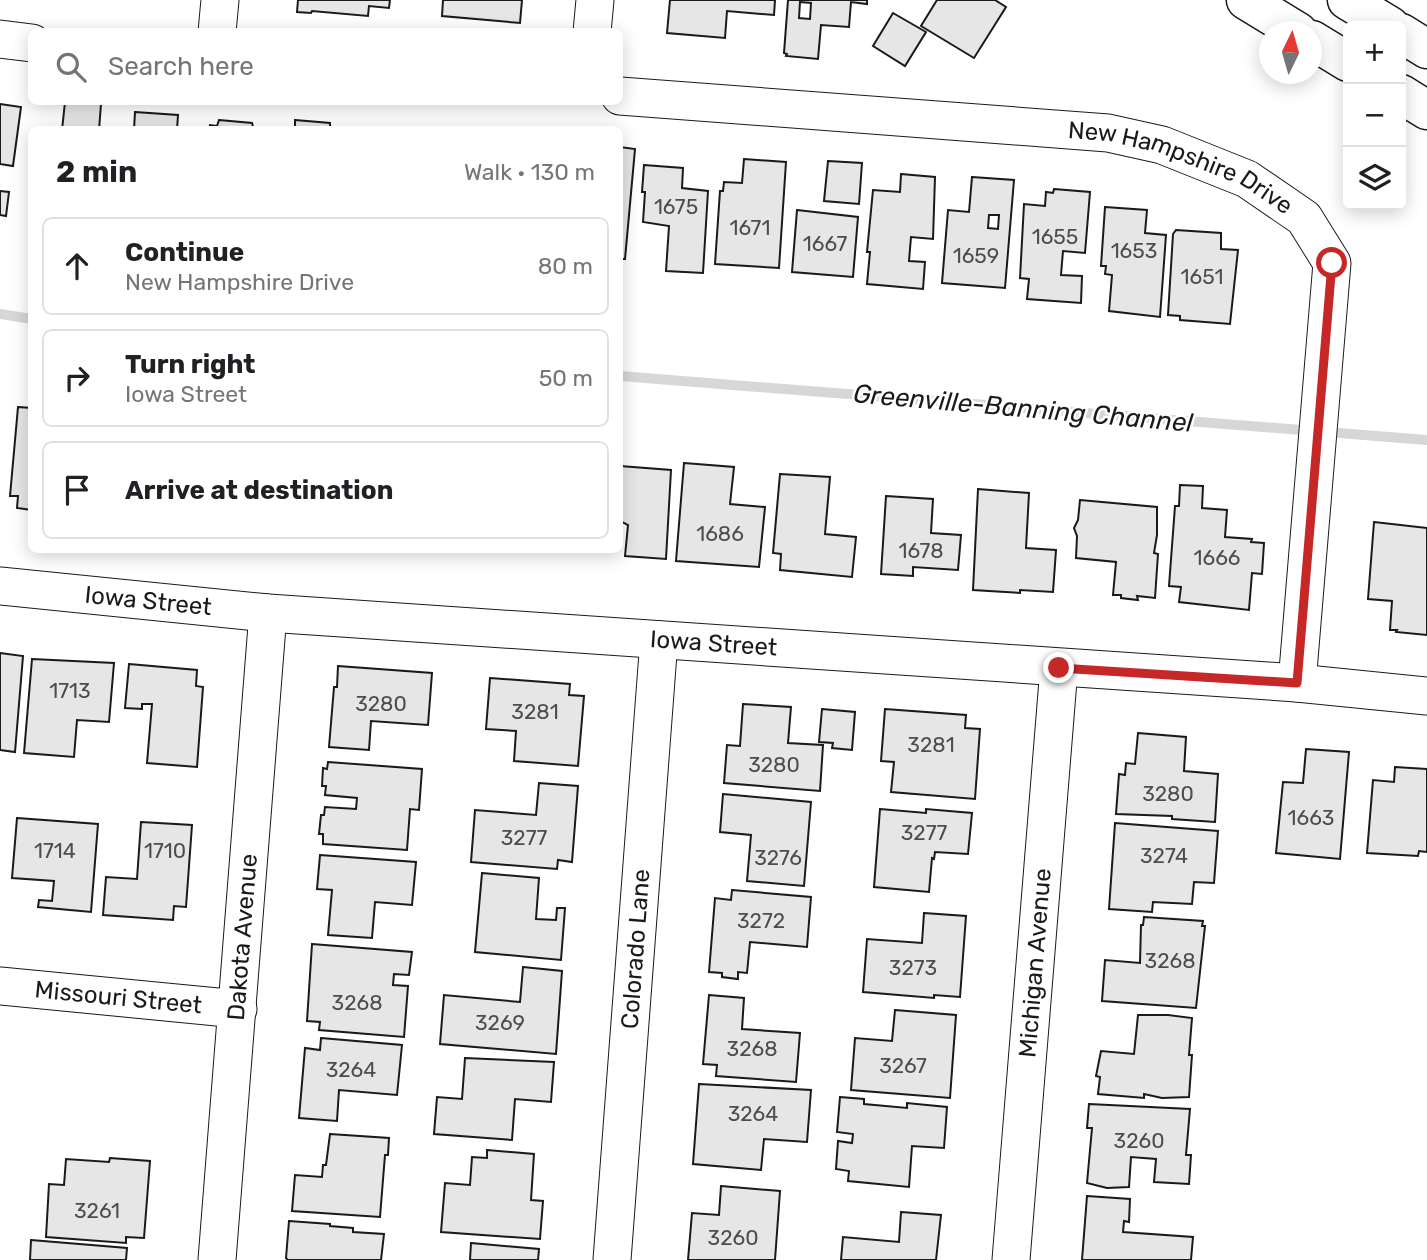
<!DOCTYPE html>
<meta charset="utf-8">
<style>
:root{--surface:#fff;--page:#f2f2f2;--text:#202124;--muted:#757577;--line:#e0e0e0}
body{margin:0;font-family:Rubik,sans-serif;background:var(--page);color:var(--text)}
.controls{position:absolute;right:21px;top:21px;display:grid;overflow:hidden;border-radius:10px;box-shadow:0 4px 18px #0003}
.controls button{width:63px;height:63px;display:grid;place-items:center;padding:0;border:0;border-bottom:2px solid var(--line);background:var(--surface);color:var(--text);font:35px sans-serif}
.compass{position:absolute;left:1259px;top:21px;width:63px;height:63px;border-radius:50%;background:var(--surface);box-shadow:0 4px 18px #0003;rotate:5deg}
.stop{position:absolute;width:21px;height:21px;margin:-16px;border:5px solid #c62828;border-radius:50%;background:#fff}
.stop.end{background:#c62828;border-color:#fff;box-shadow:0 2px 7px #0008}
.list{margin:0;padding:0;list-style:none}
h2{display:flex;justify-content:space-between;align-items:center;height:91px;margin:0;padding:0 28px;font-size:30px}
h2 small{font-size:23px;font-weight:400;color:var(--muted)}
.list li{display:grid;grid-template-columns:46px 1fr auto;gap:21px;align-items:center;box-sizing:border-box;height:98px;margin:0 14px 14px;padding:0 14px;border:2px solid var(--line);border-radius:10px}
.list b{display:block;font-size:26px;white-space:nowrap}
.list p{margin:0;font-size:23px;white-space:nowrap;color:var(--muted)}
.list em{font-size:23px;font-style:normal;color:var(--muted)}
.icon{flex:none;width:38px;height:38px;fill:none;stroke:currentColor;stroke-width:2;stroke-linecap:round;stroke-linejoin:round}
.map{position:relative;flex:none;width:1427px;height:1260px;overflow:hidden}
.search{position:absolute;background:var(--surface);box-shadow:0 4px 18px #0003;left:28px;top:28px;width:595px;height:77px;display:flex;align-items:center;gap:18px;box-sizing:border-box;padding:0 24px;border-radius:10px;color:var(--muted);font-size:26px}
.panel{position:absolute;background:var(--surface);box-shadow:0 4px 18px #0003;left:28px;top:126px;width:595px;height:427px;border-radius:10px}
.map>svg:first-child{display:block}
</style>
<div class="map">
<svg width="1427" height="1260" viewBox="0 0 1427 1260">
<rect width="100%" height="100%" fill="#fff"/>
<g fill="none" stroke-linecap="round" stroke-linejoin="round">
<g stroke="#d7d7d7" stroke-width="10">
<polyline points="0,314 32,319"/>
<polyline points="620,376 1427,440"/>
</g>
</g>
<g fill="#e6e6e6" stroke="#1a1a1a" stroke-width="2" fill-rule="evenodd">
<polygon points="298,0 390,0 389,8 369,6 368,16 312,11 311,13 297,12"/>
<polygon points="443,0 522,0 520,23 442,16"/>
<polygon points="670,0 775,0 774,15 727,11 725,38 667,33"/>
<path d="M788,0h79v4l-16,-2 -2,25 -28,-2 -3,34 -32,-3 1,-2 -3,-1zM800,2l11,1 -1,16 -11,-1z"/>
<polygon points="937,0 995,0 1006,7 974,58 921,26"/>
<polygon points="893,13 926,32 905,66 873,46"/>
<polygon points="65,102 101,104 99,130 62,130"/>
<polygon points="0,104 21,107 13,166 0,164"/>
<polygon points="135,112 178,115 177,130 134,130"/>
<polygon points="219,120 252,123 254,130 209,130 210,125 217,126"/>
<polygon points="295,120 330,123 330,130 295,130"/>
<polygon points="620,147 635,149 625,259 620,259"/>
<polygon points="744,159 786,162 779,268 715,264 720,191 723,191 724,182 742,183"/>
<polygon points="828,161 862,163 859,204 824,201"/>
<polygon points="644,165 683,168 682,188 708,191 703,273 666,271 669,226 643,222 645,192 642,192"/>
<polygon points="901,174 935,177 933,239 911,237 909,261 925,262 923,289 867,284 870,252 867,252 873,190 900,192"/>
<path d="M972,177l42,3 -9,108 -63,-5 6,-73 21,2zM989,215h10l-1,14 -10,-1z"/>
<polygon points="1054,189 1090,192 1085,253 1063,251 1061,275 1082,276 1081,303 1027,299 1029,279 1020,278 1024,204 1045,206 1046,192 1053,193"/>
<polygon points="0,191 9,192 6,216 0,215"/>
<polygon points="1105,207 1147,210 1145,233 1166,235 1160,317 1109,311 1112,275 1105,274 1106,266 1101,266"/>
<polygon points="797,210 858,217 853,277 792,272"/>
<polygon points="1176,230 1221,233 1221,249 1238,250 1230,324 1180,320 1180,316 1168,315 1173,234"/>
<polygon points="18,407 32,408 32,510 17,508 18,496 10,496"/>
<polygon points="684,463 734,467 730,504 765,507 759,567 676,561"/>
<polygon points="620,466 671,470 666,559 625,556 628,525 620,521"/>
<polygon points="780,474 830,477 825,534 856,537 852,577 780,570 781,554 773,553"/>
<polygon points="1180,485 1203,486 1202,508 1227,510 1225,537 1252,539 1251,542 1264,543 1262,574 1252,573 1249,610 1179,602 1181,587 1169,586 1175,506 1179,506"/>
<polygon points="978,489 1029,493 1026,548 1056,550 1053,592 1020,590 1020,593 973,590"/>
<polygon points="886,496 933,499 931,533 961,535 958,570 913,567 913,576 881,574"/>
<polygon points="1080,500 1157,507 1157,535 1154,553 1158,554 1155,598 1137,596 1138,600 1121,598 1121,595 1113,595 1116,562 1076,558 1077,536 1074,528 1078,520"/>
<polygon points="1374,522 1427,528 1427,635 1396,632 1397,630 1390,630 1392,601 1368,599"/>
<polygon points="0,653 23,656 15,752 0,750"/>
<polygon points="32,659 114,663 109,722 77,720 74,757 24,753"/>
<polygon points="129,664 197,670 196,686 203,687 197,767 147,763 152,704 142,704 142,709 125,708"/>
<polygon points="338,666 432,673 428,725 371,721 369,750 329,747 334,687 337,687"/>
<polygon points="490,678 570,684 569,695 584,696 578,766 514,761 516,731 486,729"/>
<polygon points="743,704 791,707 788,743 823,745 820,791 724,783 727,745 740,746"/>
<polygon points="822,709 855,712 852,750 832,748 833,743 819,742"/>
<polygon points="885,709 966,715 965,728 980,729 975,799 891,792 894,762 881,761"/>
<polygon points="1138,733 1186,737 1184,771 1218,774 1215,822 1172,819 1172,816 1116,814 1119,774 1125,775 1126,763 1135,764"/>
<polygon points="1306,749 1349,752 1340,859 1276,853 1283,782 1303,783"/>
<polygon points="328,762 422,769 419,810 410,809 407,850 323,844 323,834 319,834 321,815 324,815 325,807 356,809 357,798 325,795 326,786 322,786 323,768 327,769"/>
<polygon points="1395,767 1427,769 1427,852 1419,851 1418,856 1367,853 1373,780 1394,782"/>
<polygon points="539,783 578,786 572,862 558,860 557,869 471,862 475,810 536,815"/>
<polygon points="723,794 811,802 804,886 747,881 751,835 720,832"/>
<polygon points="880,809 926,813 926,809 972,813 968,854 935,852 934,859 932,858 929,892 874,887"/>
<polygon points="17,818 98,824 91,912 38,907 39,900 52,901 54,881 12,878"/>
<polygon points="141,822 192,825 186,907 174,906 173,920 103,915 106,877 137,879"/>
<polygon points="1115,823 1218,831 1214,883 1194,882 1192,904 1153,902 1152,912 1109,909"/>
<polygon points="320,855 416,862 412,905 375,902 372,938 328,935 332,890 317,889"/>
<polygon points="482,873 539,878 536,919 556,920 557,908 565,908 561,960 475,952"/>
<polygon points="732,890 811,897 807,947 750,942 747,973 738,972 738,979 722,977 722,973 709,972 715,898 731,900"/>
<polygon points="924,913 966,916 960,997 934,995 934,998 863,992 867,939 922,943"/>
<polygon points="1144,917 1203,921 1202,926 1205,926 1196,1008 1102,1001 1105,960 1140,963 1141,925 1143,925"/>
<polygon points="312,944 412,952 409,975 394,974 393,985 408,986 404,1037 319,1030 320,1022 307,1021"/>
<polygon points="523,967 562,971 556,1054 440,1044 444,995 520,1002"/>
<polygon points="709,995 744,998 742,1029 800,1033 796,1082 716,1076 717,1065 703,1064"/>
<polygon points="895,1010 956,1015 950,1098 851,1090 855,1038 892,1041"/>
<polygon points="1138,1015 1168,1015 1192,1018 1189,1055 1192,1055 1189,1097 1162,1098 1144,1094 1144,1098 1098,1094 1100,1077 1096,1076 1101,1051 1134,1054"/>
<polygon points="321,1038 402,1045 397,1095 339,1090 337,1121 299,1118 305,1048 320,1050"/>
<polygon points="465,1058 554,1062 551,1102 515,1099 512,1140 434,1134 437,1097 462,1099"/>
<polygon points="699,1084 811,1090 807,1142 764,1139 761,1170 693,1164"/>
<polygon points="840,1097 864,1099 864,1104 907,1108 907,1103 947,1107 944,1148 912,1146 909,1187 848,1181 849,1171 836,1169 838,1141 852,1143 853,1134 837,1132"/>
<polygon points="1089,1104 1190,1109 1186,1155 1191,1155 1189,1184 1154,1182 1156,1159 1131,1157 1129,1187 1107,1188 1087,1183 1092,1128 1087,1128"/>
<polygon points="330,1134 389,1138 388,1155 385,1155 380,1217 292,1211 295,1175 322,1177 323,1165 326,1165"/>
<polygon points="487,1150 534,1154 531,1200 543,1201 540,1239 441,1232 445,1183 470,1185 472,1157 487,1158"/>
<polygon points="110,1158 150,1161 144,1238 126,1237 126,1243 46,1237 49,1184 64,1185 66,1159 109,1162"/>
<polygon points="721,1186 780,1191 775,1260 688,1260 692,1213 719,1215"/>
<polygon points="1087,1196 1130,1199 1129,1222 1124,1221 1123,1232 1193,1237 1191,1260 1082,1260"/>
<polygon points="901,1212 941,1215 936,1260 841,1260 843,1237 899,1242"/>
<polygon points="289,1221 330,1224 330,1226 353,1228 353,1232 384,1234 381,1260 288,1260 286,1258"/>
<polygon points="31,1240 127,1248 126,1260 30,1260"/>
<polygon points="471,1243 539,1249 538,1260 470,1260"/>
</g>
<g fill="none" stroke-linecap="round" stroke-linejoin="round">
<g stroke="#1a1a1a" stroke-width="39">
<g id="minor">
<polyline points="217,32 220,0"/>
<polyline points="592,32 595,0"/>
<polyline points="0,39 32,43"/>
<path id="s1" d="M620,96l488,37 54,12 85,34 57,39 28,45 -35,420"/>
<path id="s2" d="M0,586l268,27 1029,70 130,13"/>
<path id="s3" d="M0,986l238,23"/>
<path id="s4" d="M217,1260l51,-647"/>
<path id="s5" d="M612,1260l47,-620"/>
<path id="s6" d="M1011,1260l48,-592"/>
</g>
</g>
<g stroke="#1a1a1a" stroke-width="41">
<g id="highway">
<polyline points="1246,0 1298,32"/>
<polyline points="1347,0 1390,26"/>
<polyline points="1401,33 1427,49"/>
<polyline points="1312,40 1348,62"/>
<polyline points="1401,94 1427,110"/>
</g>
</g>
<use href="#minor" stroke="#fff" stroke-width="37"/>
<use href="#highway" stroke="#fff" stroke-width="38"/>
</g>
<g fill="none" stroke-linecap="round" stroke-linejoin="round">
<polyline stroke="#c62828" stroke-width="9" points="1059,668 1297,683 1332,263"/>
</g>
<g text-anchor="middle" stroke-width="5" stroke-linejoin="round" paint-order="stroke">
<g font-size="21" fill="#4d4d4d">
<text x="676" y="214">1675</text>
<text x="750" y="235">1671</text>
<text x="1055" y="244">1655</text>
<text x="825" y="251">1667</text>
<text x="1134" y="258">1653</text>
<text x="976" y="263">1659</text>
<text x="1202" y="284">1651</text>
<text x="720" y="541">1686</text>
<text x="921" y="558">1678</text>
<text x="1217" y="565">1666</text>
<text x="70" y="698">1713</text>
<text x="381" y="711">3280</text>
<text x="535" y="719">3281</text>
<text x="931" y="752">3281</text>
<text x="774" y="772">3280</text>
<text x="1168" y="801">3280</text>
<text x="1311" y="825">1663</text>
<text x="924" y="840">3277</text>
<text x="524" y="845">3277</text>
<text x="55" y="858">1714</text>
<text x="165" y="858">1710</text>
<text x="1164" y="863">3274</text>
<text x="778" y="865">3276</text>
<text x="761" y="928">3272</text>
<text x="1170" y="968">3268</text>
<text x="913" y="975">3273</text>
<text x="357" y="1010">3268</text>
<text x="500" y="1030">3269</text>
<text x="752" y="1056">3268</text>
<text x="903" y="1073">3267</text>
<text x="351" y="1077">3264</text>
<text x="753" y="1121">3264</text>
<text x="1139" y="1148">3260</text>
<text x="97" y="1218">3261</text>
<text x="733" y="1245">3260</text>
</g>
<g font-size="24" fill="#1a1a1a" stroke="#fff">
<text dy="8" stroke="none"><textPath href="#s1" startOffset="569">New Hampshire Drive</textPath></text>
<text dy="8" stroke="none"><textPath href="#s2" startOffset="149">Iowa Street</textPath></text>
<text dy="8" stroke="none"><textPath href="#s2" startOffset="716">Iowa Street</textPath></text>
<text dy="8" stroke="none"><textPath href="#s4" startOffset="324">Dakota Avenue</textPath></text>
<text dy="8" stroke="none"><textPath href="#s5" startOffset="312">Colorado Lane</textPath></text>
<text dy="8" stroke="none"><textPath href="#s6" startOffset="298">Michigan Avenue</textPath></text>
<text dy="8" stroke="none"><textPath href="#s3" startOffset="119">Missouri Street</textPath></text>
</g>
<g font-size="26" font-style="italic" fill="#1a1a1a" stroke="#fff">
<text transform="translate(1023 408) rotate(5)" y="9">Greenville-Banning Channel</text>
</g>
</g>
</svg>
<div class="controls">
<button>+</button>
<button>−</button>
<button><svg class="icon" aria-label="layers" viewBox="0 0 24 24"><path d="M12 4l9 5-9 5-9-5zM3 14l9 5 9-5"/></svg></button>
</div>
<svg class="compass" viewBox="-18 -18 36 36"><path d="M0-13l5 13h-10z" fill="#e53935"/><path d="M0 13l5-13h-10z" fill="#757577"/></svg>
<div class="stop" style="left:1332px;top:263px"></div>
<div class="stop end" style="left:1059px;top:668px"></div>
<div class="search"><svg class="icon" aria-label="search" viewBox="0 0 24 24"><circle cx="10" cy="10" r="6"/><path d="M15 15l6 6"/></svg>Search here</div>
<section class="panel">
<h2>2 min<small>Walk · 130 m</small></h2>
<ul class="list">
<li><svg class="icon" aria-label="ahead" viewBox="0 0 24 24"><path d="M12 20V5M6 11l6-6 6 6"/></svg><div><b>Continue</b><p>New Hampshire Drive</p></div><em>80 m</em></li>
<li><svg class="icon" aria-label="right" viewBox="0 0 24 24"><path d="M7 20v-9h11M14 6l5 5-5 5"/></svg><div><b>Turn right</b><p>Iowa Street</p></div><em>50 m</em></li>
<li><svg class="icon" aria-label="arrive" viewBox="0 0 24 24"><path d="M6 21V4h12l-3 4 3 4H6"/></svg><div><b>Arrive at destination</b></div></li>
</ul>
</section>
</div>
